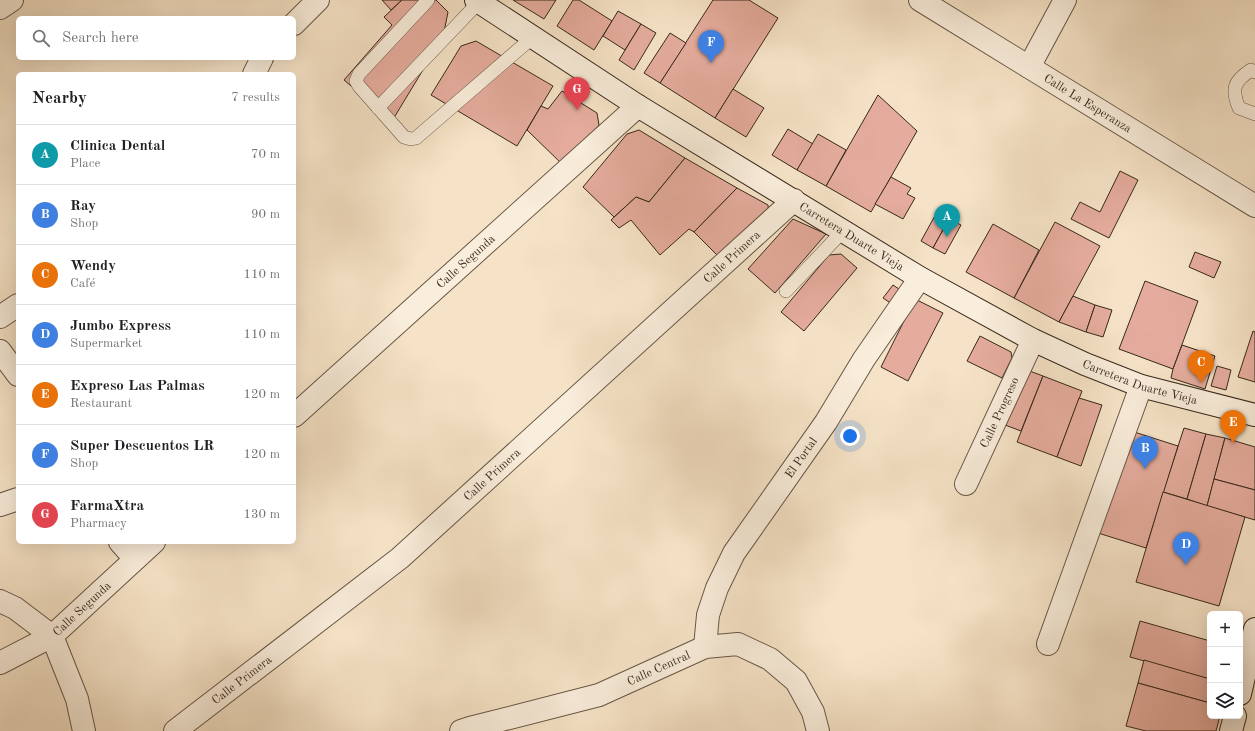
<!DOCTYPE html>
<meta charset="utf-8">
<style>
:root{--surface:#fff;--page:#f2f2f2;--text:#202124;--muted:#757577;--line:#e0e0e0;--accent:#8f2418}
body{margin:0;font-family:"Old Standard TT",serif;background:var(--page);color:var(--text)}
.controls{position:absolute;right:12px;bottom:12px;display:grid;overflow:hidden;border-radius:6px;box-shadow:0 4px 16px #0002}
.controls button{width:36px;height:36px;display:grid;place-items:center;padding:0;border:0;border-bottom:1px solid var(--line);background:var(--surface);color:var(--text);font:20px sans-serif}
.you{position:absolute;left:850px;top:436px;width:14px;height:14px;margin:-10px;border:3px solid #fff;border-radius:50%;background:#1a73e8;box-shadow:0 0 0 6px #1a73e833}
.badge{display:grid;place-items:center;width:26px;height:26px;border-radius:50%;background:var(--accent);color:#fff;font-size:13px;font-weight:700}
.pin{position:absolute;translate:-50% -33px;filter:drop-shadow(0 1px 2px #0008)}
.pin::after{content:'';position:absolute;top:21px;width:14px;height:12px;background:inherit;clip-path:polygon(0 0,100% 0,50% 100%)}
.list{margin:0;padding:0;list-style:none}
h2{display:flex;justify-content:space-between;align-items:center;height:52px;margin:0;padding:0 16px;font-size:17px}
h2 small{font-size:13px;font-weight:400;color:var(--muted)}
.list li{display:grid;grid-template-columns:26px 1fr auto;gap:12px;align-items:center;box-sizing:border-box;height:60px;padding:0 16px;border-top:1px solid var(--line)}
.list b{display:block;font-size:15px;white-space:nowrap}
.list p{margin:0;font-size:13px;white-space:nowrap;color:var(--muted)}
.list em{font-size:13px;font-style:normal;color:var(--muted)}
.icon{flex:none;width:22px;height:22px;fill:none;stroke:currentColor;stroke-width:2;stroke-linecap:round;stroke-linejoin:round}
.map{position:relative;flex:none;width:1255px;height:731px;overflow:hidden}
.search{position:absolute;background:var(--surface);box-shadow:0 4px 16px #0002;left:16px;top:16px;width:280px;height:44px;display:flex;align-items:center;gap:10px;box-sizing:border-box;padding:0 14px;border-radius:6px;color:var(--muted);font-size:15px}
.panel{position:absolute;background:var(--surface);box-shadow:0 4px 16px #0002;left:16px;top:72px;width:280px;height:472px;border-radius:6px}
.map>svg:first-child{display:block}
</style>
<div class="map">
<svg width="1255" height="731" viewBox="0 0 1255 731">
<rect width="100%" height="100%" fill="#f6e3c7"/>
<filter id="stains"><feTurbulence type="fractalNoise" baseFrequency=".005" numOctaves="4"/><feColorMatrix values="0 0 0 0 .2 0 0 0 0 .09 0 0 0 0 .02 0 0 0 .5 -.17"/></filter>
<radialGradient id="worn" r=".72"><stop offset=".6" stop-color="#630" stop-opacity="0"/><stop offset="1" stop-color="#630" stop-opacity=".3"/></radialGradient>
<g fill="#e5ac9d" stroke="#37281b">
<polygon points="382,0 402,0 391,10"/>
<polygon points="402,0 436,0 448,12 443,37 392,121 344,80 392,25 384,17"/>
<polygon points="513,0 556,0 544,19"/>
<polygon points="573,0 579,0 612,21 594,50 557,26"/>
<polygon points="713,0 749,0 778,18 715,118 660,83"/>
<polygon points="618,11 641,24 625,50 603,36"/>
<polygon points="641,24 656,33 634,70 619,60"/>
<polygon points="670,33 686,43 660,83 644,73"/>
<polygon points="476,41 553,86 517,146 431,95 461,46"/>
<polygon points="733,89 764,108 746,137 715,118"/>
<polygon points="562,91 597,113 599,125 564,166 527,130 541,106 548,109"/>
<polygon points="878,95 917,131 871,212 826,186"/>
<polygon points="788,129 813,144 797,170 772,155"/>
<polygon points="639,130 685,158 649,202 636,197 614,217 583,187 627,134"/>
<polygon points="818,134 846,150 826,186 797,170"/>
<polygon points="685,158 737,188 694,232 689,229 660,255 631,220 619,228 611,220 636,197 649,202"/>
<polygon points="1120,171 1138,180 1109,238 1071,219 1080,202 1100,212"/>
<polygon points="891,177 911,188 907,194 915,198 903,219 875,204"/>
<polygon points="737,188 768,205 769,216 724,262 694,232"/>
<polygon points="937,212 949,219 933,248 921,241"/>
<polygon points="793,219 826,234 775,293 748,269"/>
<polygon points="949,219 961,225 945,254 933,248"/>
<polygon points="1055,222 1100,246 1059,322 1014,298"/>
<polygon points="993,224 1039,250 1014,298 966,272"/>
<polygon points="1195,252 1221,262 1214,278 1189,267"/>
<polygon points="841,254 857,268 804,331 781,312 829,255"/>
<polygon points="1145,281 1198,301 1173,369 1119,349"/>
<polygon points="893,285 905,293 898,308 883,298"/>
<polygon points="1073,296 1095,305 1086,332 1059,322"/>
<polygon points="915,299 943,313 908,381 881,367"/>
<polygon points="1095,305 1112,310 1103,337 1086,332"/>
<polygon points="1253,331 1255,332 1255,382 1238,377"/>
<polygon points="980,336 1011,352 1012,358 1002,378 967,361"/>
<polygon points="1182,345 1215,356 1205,389 1171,378 1173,369"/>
<polygon points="1217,366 1231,370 1226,390 1211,386"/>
<polygon points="1027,370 1043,376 1021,431 1005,425"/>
<polygon points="1043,376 1082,391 1057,457 1017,442"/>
<polygon points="1079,398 1102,405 1081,466 1057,457"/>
<polygon points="1184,428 1206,434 1187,499 1163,492"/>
<polygon points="1131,431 1178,446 1146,548 1098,533"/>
<polygon points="1206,434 1225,438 1207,506 1187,499"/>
<polygon points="1225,438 1255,447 1255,490 1214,479"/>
<polygon points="1214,479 1255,490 1255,520 1207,506"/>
<polygon points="1163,492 1245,517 1219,606 1136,582"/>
<polygon points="1140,621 1210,641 1209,679 1130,657"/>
<polygon points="1144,660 1210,679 1210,703 1138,683"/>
<polygon points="1138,683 1210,703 1210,716 1220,716 1216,731 1146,731 1126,726"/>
</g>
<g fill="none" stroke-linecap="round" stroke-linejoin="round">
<g stroke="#675746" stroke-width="14">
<g id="service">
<polyline points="428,0 359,74 356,81 359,86 404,137 411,139 416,138 533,37"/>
<path d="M1255,72l-4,-2c-17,11 -20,19 -12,38l16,6"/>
<polyline points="378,108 479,2"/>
<polyline points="786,291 843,231"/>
</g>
</g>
<g stroke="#675746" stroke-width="24">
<g id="minor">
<path id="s1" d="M920,0l335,206"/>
<polyline points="0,8 12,0"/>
<polyline points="294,24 318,0"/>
<polyline points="1029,67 1065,0"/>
<polyline points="254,74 262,58"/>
<polyline points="0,317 18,305"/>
<polyline points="0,351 18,375"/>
<path id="s2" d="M294,416l344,-310"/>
<path id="s3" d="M966,484l67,-144"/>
<polyline points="0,505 18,499"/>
<polyline points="120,542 135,559"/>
<polyline points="0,601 15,608 52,636 77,699 84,731"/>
<polyline points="1048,644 1141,386"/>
<path id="s4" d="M705,647l3,-32 9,-27 17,-35 92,-131 38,-63 56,-81"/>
<path id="s5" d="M0,663l52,-27 102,-94"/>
<path id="s6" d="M175,731l225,-173 394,-358"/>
<path id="s7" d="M461,731l9,-3 129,-33 106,-48 33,-3 32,15 26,22 17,31 5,19"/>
</g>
</g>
<g stroke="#37281b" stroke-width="24">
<g id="secondary">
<path id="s8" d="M476,0l162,106 282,172 113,62 52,24 56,22 114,29"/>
<polyline points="1240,694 1255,629"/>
<polyline points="1231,731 1235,716"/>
</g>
</g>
<use href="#service" stroke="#f9eddb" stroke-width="13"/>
<use href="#minor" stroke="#f9eddb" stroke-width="22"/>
<use href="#secondary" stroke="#f9eddb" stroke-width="22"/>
</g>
<g text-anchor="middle" stroke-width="3.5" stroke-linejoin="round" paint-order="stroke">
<g font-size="12" fill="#37281b" stroke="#f9eddb">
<text dy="4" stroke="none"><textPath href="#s1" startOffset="197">Calle La Esperanza</textPath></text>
<text dy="4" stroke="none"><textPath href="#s8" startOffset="444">Carretera Duarte Vieja</textPath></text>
<text dy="4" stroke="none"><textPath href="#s6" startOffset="732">Calle Primera</textPath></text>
<text dy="4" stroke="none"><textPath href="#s2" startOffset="231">Calle Segunda</textPath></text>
<text dy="4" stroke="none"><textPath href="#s8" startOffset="768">Carretera Duarte Vieja</textPath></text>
<text dy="4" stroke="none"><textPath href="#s3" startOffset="79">Calle Progreso</textPath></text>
<text dy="4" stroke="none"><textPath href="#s4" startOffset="216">El Portal</textPath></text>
<text dy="4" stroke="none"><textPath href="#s6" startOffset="408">Calle Primera</textPath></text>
<text dy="4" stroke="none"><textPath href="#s5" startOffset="99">Calle Segunda</textPath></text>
<text dy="4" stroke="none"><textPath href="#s7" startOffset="208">Calle Central</textPath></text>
<text dy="4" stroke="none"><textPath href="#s6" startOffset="84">Calle Primera</textPath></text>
</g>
</g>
<rect width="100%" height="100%" filter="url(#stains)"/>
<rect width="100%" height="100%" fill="url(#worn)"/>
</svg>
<div class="controls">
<button>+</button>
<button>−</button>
<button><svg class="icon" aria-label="layers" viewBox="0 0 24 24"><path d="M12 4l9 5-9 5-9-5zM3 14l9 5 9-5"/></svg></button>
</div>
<div class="you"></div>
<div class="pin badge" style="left:947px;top:237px;background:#0f9aa8">A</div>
<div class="pin badge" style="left:1145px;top:469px;background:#3f7fe0">B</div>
<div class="pin badge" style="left:1201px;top:383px;background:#e8710a">C</div>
<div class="pin badge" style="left:1186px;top:565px;background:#3f7fe0">D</div>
<div class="pin badge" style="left:1233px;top:443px;background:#e8710a">E</div>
<div class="pin badge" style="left:711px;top:63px;background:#3f7fe0">F</div>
<div class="pin badge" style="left:577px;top:110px;background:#e0444e">G</div>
<div class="search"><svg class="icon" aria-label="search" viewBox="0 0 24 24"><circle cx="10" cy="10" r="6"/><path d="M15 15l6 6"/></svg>Search here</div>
<section class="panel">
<h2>Nearby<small>7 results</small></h2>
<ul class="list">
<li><span class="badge" style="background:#0f9aa8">A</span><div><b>Clinica Dental</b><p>Place</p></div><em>70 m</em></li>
<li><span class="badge" style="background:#3f7fe0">B</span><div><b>Ray</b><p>Shop</p></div><em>90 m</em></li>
<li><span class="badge" style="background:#e8710a">C</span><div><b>Wendy</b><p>Café</p></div><em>110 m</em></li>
<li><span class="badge" style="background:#3f7fe0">D</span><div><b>Jumbo Express</b><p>Supermarket</p></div><em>110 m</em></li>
<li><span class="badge" style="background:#e8710a">E</span><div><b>Expreso Las Palmas</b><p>Restaurant</p></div><em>120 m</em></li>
<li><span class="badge" style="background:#3f7fe0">F</span><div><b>Super Descuentos LR</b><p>Shop</p></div><em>120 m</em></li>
<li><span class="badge" style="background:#e0444e">G</span><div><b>FarmaXtra</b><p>Pharmacy</p></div><em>130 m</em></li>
</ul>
</section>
</div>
